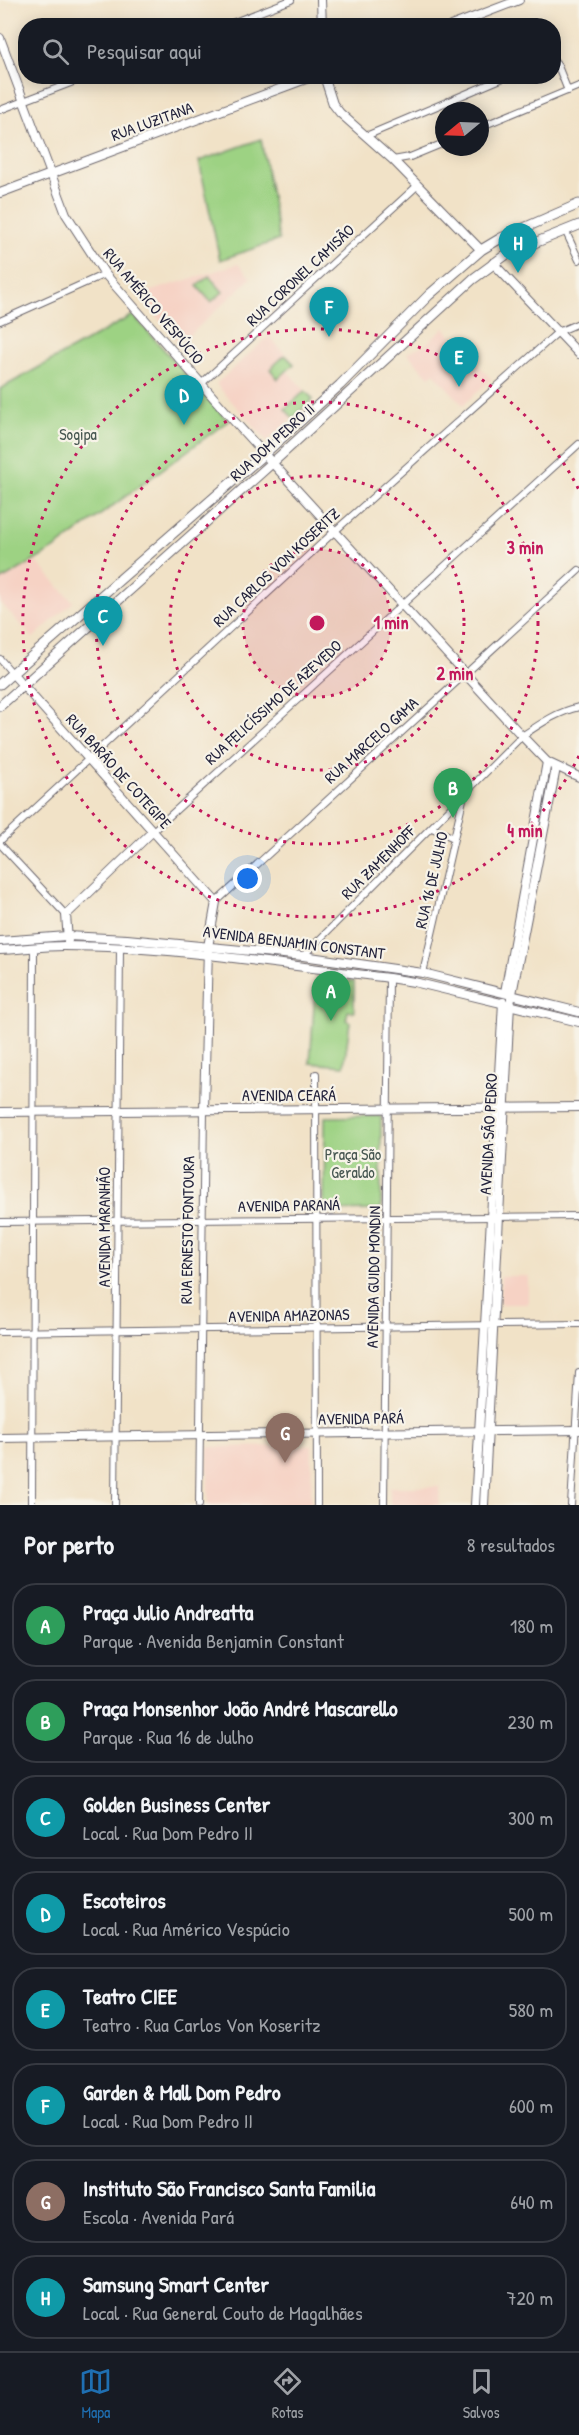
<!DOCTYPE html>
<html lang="pt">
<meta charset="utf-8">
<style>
:root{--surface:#171b24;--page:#242831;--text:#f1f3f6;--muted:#9ea1a6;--line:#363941;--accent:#1f6fb2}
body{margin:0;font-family:"Patrick Hand",sans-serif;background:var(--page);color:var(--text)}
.compass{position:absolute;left:435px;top:102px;width:54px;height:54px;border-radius:50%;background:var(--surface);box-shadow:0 3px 15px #0003;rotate:251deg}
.you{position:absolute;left:248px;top:879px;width:21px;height:21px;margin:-15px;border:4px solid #fff;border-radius:50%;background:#1a73e8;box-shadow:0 0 0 9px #1a73e833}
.badge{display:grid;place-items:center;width:39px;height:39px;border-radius:50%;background:var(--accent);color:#fff;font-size:20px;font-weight:700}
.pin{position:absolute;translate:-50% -50px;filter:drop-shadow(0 2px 3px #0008)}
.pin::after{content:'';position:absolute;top:32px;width:21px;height:18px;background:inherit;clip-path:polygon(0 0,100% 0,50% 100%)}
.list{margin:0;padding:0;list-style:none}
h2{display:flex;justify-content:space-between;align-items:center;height:78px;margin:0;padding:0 24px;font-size:26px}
h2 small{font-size:20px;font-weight:400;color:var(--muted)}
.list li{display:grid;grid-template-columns:39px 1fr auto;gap:18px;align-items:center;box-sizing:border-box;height:84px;margin:0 12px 12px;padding:0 12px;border:2px solid var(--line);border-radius:24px}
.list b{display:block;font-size:22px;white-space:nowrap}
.list p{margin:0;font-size:20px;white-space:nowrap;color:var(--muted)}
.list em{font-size:20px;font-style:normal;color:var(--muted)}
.icon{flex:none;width:33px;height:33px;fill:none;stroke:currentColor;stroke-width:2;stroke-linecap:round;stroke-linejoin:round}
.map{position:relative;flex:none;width:579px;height:1505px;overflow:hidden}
.search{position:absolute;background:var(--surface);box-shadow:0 3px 15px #0003;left:18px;right:18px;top:18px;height:66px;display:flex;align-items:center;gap:15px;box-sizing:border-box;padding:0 21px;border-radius:24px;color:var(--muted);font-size:22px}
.sheet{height:846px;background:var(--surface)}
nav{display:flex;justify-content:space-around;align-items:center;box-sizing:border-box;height:84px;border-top:2px solid var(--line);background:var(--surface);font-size:16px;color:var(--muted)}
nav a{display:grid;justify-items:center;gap:3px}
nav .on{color:var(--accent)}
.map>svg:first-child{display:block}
</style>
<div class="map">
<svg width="579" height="1505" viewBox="0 0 579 1505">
<rect width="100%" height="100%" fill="#f7f3e8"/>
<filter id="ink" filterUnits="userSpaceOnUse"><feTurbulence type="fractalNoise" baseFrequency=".0167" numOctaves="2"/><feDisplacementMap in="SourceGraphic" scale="12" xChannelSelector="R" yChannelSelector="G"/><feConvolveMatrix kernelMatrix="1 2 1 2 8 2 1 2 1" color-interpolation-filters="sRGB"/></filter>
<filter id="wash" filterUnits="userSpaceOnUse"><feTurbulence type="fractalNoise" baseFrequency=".008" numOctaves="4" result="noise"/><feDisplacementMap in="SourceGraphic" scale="24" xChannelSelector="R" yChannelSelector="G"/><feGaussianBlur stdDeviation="1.35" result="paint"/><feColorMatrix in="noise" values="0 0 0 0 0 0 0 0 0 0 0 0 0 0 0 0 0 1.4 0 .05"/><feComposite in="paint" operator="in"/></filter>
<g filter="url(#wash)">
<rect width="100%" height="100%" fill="#f1e2c7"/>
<g fill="#f6d2c4">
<polygon points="238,264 251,278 180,344 138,295"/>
<polygon points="444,328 491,379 463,405 434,373 429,377 407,353 426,344"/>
<polygon points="269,336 294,364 287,371 313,399 267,441 216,384"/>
<polygon points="35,560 73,602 33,638 0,602 0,581"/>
<polygon points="501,1276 528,1276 528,1304 500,1304"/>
<polygon points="312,1446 311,1505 208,1505 208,1447"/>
<polygon points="390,1487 440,1487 439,1505 390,1505"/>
</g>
<g fill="#9dd283" stroke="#607a5f" stroke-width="1.5">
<polygon points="261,139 279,240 220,260 199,161"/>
<polygon points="209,276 223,292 211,302 197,286"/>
<polygon points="133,315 228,421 54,549 0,581 0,389"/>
<polygon points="285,355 294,364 278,379 270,369"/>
<polygon points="305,391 313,399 293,418 285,409"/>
<polygon points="316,977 354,982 354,1012 348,1011 346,1020 350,1022 344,1066 310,1063"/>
<polygon points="381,1116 381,1210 324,1211 325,1117"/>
</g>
</g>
<g filter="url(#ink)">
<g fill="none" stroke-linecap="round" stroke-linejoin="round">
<g stroke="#6a656c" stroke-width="8">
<g id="street">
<polyline points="224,26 291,0"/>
<polyline points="554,61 558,66 568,91"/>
<polyline points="0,110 89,76"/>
<polyline points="480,127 579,86"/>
<polyline points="366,136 508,76"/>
<polyline points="393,160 410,157 444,143"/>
<polyline points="565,230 579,260"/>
<polyline points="0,321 105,274"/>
<polyline points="201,384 418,185"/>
<polyline points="0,659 12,673"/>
<polyline points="432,828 454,838"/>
<polyline points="153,831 579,444"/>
<polyline points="0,841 335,531 558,332 579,323"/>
<polyline points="0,844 66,915"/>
<polyline points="216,902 579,570"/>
<path d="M303,956l219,-220c18,-12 35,-24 57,-29"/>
<polyline points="423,973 464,795"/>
<polyline points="316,1074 317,1505"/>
<polyline points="0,1222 579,1216"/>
<polyline points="0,1332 579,1324"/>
<polyline points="32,1505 34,948"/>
<polyline points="115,1505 120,948"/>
<polyline points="199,1505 204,1110"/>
<polyline points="384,1505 389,978"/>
<polyline points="571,1505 579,1373"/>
</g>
</g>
<g stroke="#6a656c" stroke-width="10">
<g id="secondary">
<polyline points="321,0 322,26"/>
<polyline points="451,26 519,0"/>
<polyline points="0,38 66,214 105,274 234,421 522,736 547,762 579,777"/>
<polyline points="324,76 333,104 340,113 393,160 481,250"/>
<polyline points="0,193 314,76"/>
<polyline points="493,263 579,354"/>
<polyline points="12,673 216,902 208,947 204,1110"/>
<polyline points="68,940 66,915 153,831"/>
<polyline points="0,941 67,936 127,939 303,956 423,973 579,1012"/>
<path d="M0,950c21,-1 43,-4 64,-4 108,0 218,19 325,32l25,4 165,40"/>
<polyline points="505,992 547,762"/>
<polyline points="0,1112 579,1107"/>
<polyline points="0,1438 579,1430"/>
<polyline points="475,1505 503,1002"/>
<polyline points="484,1505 510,1004 556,768"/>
</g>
</g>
<g stroke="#6a656c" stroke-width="11">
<g id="primary">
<polyline points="0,684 264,454 340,385 429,295 481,250 501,238 579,204"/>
<polyline points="0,706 281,455 473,279 507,254 579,225"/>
</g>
</g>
<use href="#street" stroke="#fff" stroke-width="6"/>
<use href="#secondary" stroke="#fff" stroke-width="8"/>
<use href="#primary" stroke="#fff" stroke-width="9"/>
</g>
</g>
<circle cx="317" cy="623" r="74" fill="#c2185b" fill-opacity=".12"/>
<g fill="none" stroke="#c2185b" stroke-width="3" stroke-dasharray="3 6">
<circle cx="317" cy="623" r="74"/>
<circle cx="317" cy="623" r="147"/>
<circle cx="317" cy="623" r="221"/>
<path d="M579 756A294 294 0 1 1 579 490"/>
</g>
<g text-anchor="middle" stroke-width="4.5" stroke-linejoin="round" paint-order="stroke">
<g font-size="16" fill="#22223b" stroke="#f7f3e8">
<text transform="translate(152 121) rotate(-20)" y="6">RUA LUZITANA</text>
<text transform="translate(300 275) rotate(-43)" y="6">RUA CORONEL CAMISÃO</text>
<text transform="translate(154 306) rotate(50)" y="6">RUA AMÉRICO VESPÚCIO</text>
<text transform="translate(272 442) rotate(-42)" y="6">RUA DOM PEDRO II</text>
<text transform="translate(276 567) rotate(-43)" y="6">RUA CARLOS VON KOSERITZ</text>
<text transform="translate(273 702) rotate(-42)" y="6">RUA FELICÍSSIMO DE AZEVEDO</text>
<text transform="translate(371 740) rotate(-42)" y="6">RUA MARCELO GAMA</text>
<text transform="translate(119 771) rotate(48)" y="6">RUA BARÃO DE COTEGIPE</text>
<text transform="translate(378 862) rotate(-45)" y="6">RUA ZAMENHOFF</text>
<text transform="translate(431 880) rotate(-77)" y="6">RUA 16 DE JULHO</text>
<text transform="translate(294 942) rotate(7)" y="6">AVENIDA BENJAMIN CONSTANT</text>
<text x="289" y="1101">AVENIDA CEARÁ</text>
<text transform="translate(488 1134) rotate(-87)" y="6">AVENIDA SÃO PEDRO</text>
<text transform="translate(289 1205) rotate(-1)" y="6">AVENIDA PARANÁ</text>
<text transform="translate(104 1227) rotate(-90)" y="6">AVENIDA MARANHÃO</text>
<text transform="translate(187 1230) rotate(-89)" y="6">RUA ERNESTO FONTOURA</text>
<text transform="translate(373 1277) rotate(-89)" y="6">AVENIDA GUIDO MONDIN</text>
<text transform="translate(289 1315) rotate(-1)" y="6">AVENIDA AMAZONAS</text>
<text transform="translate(361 1418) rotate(-1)" y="6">AVENIDA PARÁ</text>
</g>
<g font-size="16" fill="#475751" stroke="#f7f3e8">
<text x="78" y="440">Sogipa</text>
<text x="353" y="1160">Praça São<tspan x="353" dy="18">Geraldo</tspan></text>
</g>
</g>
<circle cx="317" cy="623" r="9" fill="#c2185b" stroke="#f7f3e8" stroke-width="3"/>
<g font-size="18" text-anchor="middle" font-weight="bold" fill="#c2185b" stroke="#f7f3e8" stroke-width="4.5" stroke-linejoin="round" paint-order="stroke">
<text x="525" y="554">3 min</text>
<text x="391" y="629">1 min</text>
<text x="455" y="680">2 min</text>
<text x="525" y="837">4 min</text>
</g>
</svg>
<svg class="compass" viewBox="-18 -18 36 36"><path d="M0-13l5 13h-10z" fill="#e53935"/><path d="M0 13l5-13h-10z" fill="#9ea1a6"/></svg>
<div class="you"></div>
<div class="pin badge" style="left:331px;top:1021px;background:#2e9e5b">A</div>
<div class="pin badge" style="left:453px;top:818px;background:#2e9e5b">B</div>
<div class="pin badge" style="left:103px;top:646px;background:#0f9aa8">C</div>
<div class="pin badge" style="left:184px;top:425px;background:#0f9aa8">D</div>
<div class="pin badge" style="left:459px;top:387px;background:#0f9aa8">E</div>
<div class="pin badge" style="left:329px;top:337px;background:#0f9aa8">F</div>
<div class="pin badge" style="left:285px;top:1463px;background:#8d6e63">G</div>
<div class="pin badge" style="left:518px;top:273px;background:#0f9aa8">H</div>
<div class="search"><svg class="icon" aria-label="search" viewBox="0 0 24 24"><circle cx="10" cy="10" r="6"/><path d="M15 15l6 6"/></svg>Pesquisar aqui</div>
</div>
<section class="sheet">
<h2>Por perto<small>8 resultados</small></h2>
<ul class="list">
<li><span class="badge" style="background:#2e9e5b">A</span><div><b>Praça Julio Andreatta</b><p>Parque · Avenida Benjamin Constant</p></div><em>180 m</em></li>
<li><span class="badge" style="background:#2e9e5b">B</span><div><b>Praça Monsenhor João André Mascarello</b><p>Parque · Rua 16 de Julho</p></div><em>230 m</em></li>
<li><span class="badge" style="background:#0f9aa8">C</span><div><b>Golden Business Center</b><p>Local · Rua Dom Pedro II</p></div><em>300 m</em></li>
<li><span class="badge" style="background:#0f9aa8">D</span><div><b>Escoteiros</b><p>Local · Rua Américo Vespúcio</p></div><em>500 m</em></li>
<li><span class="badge" style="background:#0f9aa8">E</span><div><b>Teatro CIEE</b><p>Teatro · Rua Carlos Von Koseritz</p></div><em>580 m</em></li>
<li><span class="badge" style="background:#0f9aa8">F</span><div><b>Garden &amp; Mall Dom Pedro</b><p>Local · Rua Dom Pedro II</p></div><em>600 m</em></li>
<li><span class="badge" style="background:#8d6e63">G</span><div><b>Instituto São Francisco Santa Familia</b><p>Escola · Avenida Pará</p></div><em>640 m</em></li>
<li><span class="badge" style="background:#0f9aa8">H</span><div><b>Samsung Smart Center</b><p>Local · Rua General Couto de Magalhães</p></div><em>720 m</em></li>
</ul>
</section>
<nav>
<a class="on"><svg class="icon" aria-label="map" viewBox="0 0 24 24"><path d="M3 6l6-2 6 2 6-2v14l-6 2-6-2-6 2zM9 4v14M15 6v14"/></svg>Mapa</a>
<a><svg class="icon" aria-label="directions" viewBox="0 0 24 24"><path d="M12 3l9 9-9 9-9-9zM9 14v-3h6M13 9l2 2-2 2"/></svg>Rotas</a>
<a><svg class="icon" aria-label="saved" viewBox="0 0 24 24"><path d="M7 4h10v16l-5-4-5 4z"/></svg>Salvos</a>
</nav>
